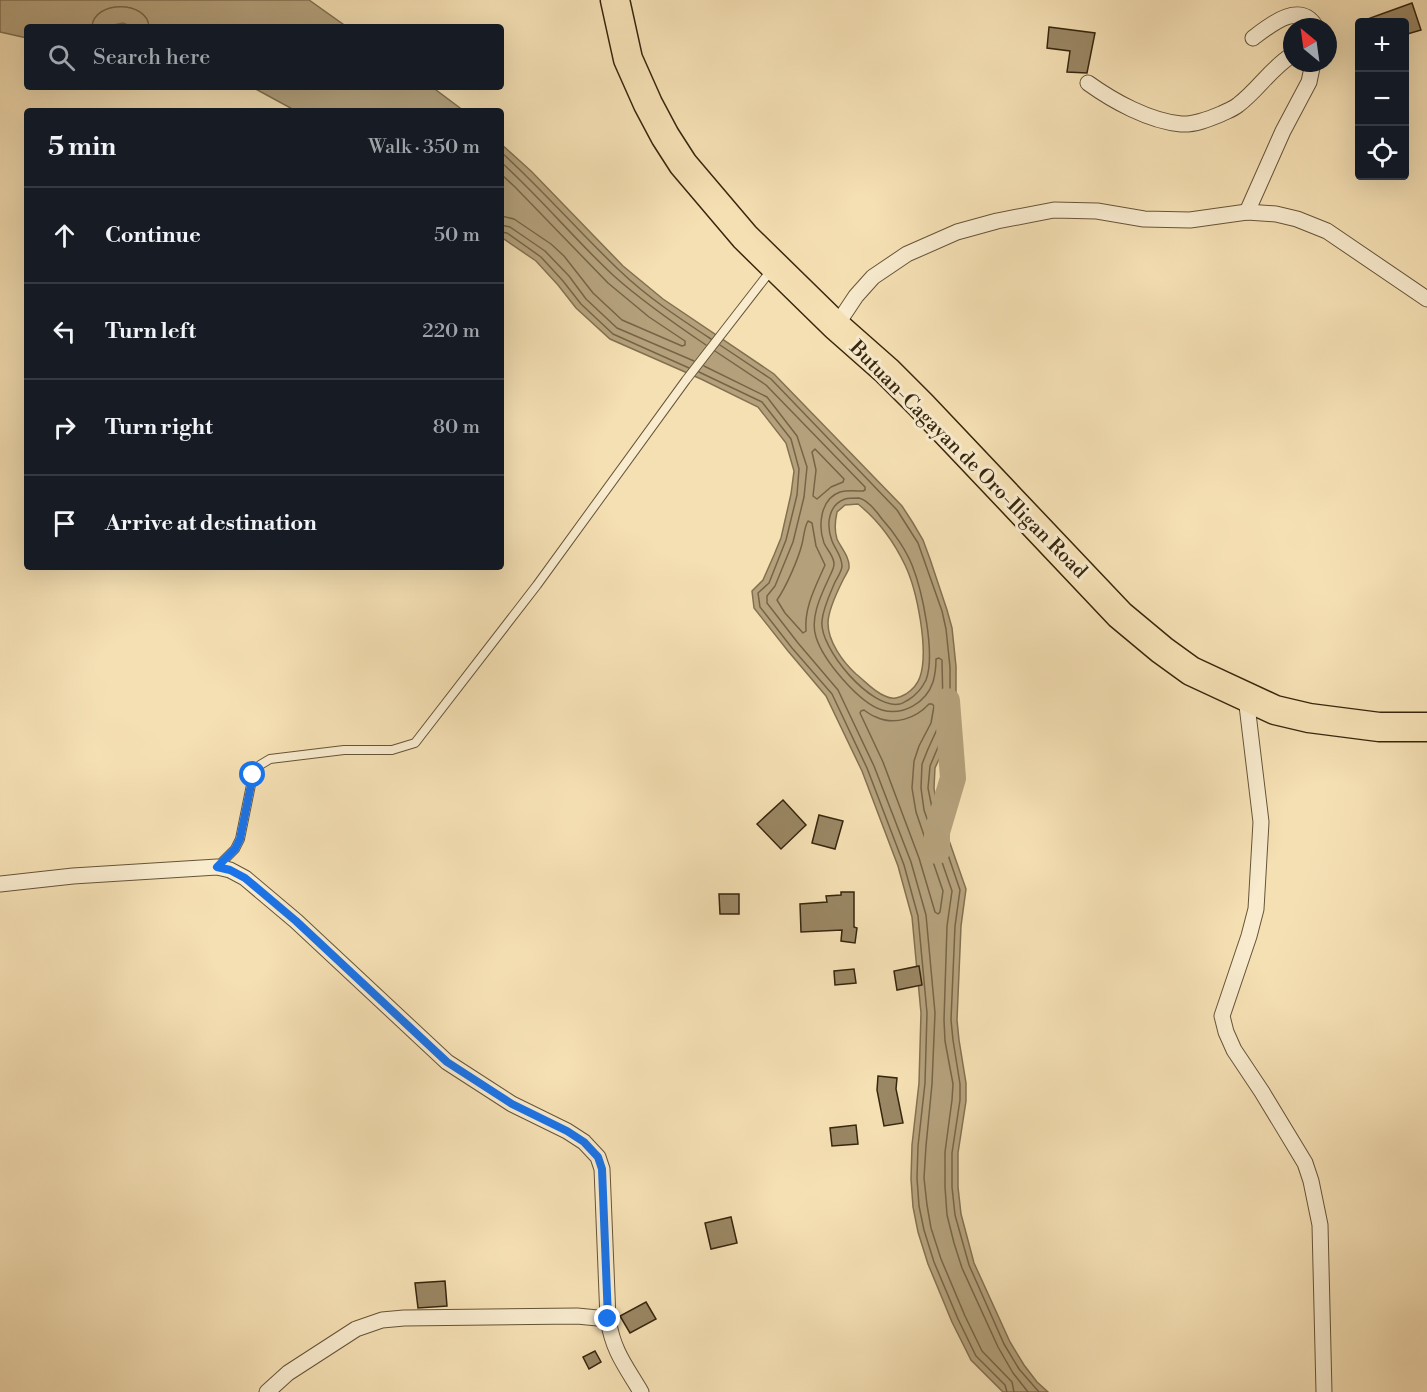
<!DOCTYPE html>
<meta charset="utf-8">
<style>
:root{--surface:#171b24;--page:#20242c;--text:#f1f3f6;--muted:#9ea1a6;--line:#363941}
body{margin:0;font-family:"Libre Bodoni",serif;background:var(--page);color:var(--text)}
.controls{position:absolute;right:18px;top:18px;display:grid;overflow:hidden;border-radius:6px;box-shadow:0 6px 24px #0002}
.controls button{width:54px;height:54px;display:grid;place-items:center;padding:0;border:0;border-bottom:2px solid var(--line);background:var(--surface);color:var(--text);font:30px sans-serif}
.compass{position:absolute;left:1283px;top:18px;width:54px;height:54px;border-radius:50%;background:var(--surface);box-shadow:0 6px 24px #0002;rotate:331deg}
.stop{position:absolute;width:18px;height:18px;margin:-14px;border:4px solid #1a73e8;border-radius:50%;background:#fff}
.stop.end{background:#1a73e8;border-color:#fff;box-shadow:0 2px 6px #0008}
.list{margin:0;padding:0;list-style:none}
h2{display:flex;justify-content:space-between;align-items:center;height:78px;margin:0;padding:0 24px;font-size:26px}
h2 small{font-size:20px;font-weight:400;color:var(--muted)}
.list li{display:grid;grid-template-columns:39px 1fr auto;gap:18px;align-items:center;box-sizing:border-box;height:96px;padding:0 24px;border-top:2px solid var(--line)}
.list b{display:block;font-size:22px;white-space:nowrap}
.list em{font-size:20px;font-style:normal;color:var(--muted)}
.icon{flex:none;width:33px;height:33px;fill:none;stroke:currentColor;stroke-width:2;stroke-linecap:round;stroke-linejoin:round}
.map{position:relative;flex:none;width:1427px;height:1392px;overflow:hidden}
.search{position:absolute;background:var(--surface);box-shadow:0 6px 24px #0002;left:24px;top:24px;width:480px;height:66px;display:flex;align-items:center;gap:15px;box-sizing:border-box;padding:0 21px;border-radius:6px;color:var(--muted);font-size:22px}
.panel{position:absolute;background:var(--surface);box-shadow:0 6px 24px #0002;left:24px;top:108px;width:480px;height:462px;border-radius:6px}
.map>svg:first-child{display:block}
</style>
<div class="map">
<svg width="1427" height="1392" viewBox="0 0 1427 1392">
<rect width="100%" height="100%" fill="#f5e0b4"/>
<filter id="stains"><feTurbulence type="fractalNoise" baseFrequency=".00333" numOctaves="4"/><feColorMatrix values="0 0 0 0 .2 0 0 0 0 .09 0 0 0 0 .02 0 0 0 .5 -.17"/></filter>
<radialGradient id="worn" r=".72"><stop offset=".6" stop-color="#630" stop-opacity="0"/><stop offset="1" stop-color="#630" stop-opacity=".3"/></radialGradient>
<g fill="#b4a17c" stroke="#827050" stroke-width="1.5" fill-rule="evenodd">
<polygon points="0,0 309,0 347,27 133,27 123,23 104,27 27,27 27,38 0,32"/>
<polygon points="252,87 432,87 464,111 296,111"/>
<path d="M501,144l30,27 92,95 40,33 111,75 128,132 11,17 10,17 7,19 17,51 5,18 4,38v44l-4,20 -17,38 -1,20 3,18 29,83 -5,37 -4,94 2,20 7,43v18l-8,52v34l3,27 13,49 36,79 14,23 13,17 11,10h-45l-32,-32 -19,-38 -24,-58 -10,-32 -5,-25 -2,-28 1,-34 7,-62 2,-70 -9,-96 -14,-51 -36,-95 -36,-75 -38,-45 -34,-43 -2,-17 11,-11 11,-25 7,-17 10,-44 3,-23 -8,-28 -28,-36 -57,-28 -91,-40 -34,-31 -18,-23 -22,-24 -35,-24zM858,504c20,16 36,38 47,61 12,25 24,85 15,112 -2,6 -8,13 -14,17 -7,4 -13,6 -21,2 -11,-4 -20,-15 -29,-22 -13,-12 -28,-32 -28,-51 0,-12 9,-31 15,-43 1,-3 5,-8 6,-12 1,-11 -8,-20 -12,-29 -3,-9 -2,-18 0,-27l8,-7z"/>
</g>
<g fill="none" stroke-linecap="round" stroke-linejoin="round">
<g stroke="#766445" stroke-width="1.5">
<path d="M92,27c1,-27 56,-27 57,0"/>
<path d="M501,152c41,37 77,79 118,118 28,27 60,48 92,69"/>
<path d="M501,162c40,36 74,78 113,114 29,26 61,48 92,69"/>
<polyline points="501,174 515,187 608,283 649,317 685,341 685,345 682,346 622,320 593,293 564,256 551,244 514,219 501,216"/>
<polyline points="501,225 510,227 545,251 569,276 586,299 617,328 694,361"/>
<polyline points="501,232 507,233 541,257 563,281 581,304 613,334 689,368"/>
<polyline points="720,345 771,379 897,510 918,543 942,611 946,629 950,667 950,710 946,728 930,766 928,788 932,808 960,890 955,926 951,1020 953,1040 960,1084 960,1100 952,1153 952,1187 955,1215 969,1265 1004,1344 1019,1369 1039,1392"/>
<path d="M715,351l51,34 99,102v3l-2,1c-7,0 -16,-1 -23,1 -20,7 -22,34 -16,51 3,7 10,13 10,21 0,5 -4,11 -6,16 -8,17 -18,39 -12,57 7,23 43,66 66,73 21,6 44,-7 51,-28 2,-7 3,-15 3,-23l3,-1 3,2 1,49 -4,16 -11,24 -6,15 -1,24 3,22 28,81 -5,35 -3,94 1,21 8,43 -1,16 -7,52v35l2,28 7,28 8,25 36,79 15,26 15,19"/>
<polyline points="704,366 767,397 797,436 807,467 804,497 793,542 775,586 767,596 767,603 798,643 838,690 874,766 911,862 926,915 935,1013 932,1084 926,1146 924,1178 927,1205 931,1228 941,1259 965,1316 982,1351 1012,1382 1014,1392"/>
<polyline points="699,372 762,402 791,439 799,469 797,495 786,540 769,583 758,593 760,607 792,648 832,694 867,768 904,865 918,916 927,1013 925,1083 918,1146 917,1178 919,1206 924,1230 934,1262 958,1319 976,1356 1005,1385 1007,1392"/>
<polygon points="815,449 844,479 843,482 831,487 817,499 813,496 816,470 812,452"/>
<path d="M845,499c4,-1 9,-1 14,-1 9,2 18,14 23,21 11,12 24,31 30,46 10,25 24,89 14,115 -4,8 -11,16 -18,20 -2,1 -7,4 -8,4 -29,6 -81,-56 -78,-83 1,-13 8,-27 13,-39 2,-4 7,-11 7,-16 0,-10 -7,-17 -10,-25 -6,-16 -4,-36 13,-42z"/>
<path d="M808,521l4,2 4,23 9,19c-9,21 -21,42 -19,66l-3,2 -18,-20 -8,-13c9,-13 21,-40 25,-56 2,-8 2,-16 6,-23z"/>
<path d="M929,704h3l2,2 -3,17 -12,23 -5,15 -2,27 4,24 27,79 -3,21 -2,2 -3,-2 -16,-54 -36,-96 -23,-49 1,-2 3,-1c4,3 8,6 12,7 19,9 40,1 53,-13z"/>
</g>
<polyline stroke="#b4a17c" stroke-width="26" points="937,851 937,832 953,778 947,701"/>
</g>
<g fill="#9a8764" stroke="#37260e" stroke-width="1.5">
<polygon points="1412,3 1421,30 1404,35 1404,22 1363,22 1362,21"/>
<polygon points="1049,27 1095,33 1087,73 1067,72 1070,51 1047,48"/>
<polygon points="783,800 806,825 781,849 757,824"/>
<polygon points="819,815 843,821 835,849 812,843"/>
<polygon points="841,892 854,892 854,927 857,928 855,943 841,941 842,930 801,932 800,904 827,902 826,896 841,895"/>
<polygon points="719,894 739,894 739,914 720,914"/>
<polygon points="919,966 922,985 897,990 894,971"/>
<polygon points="854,969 856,983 835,985 834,971"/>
<polygon points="878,1076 897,1078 896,1089 903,1123 884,1126 877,1090"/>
<polygon points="856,1125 858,1144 832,1146 830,1128"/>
<polygon points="731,1217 737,1243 711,1249 705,1223"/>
<polygon points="445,1281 447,1306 418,1308 415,1283"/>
<polygon points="646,1302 656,1319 630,1333 620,1316"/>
<polygon points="595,1351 601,1362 589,1369 583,1357"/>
</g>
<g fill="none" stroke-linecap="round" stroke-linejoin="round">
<g stroke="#665438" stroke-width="10">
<polyline id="lane" points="217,867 235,849 240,839 253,775 260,765 270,759 344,750 392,750 415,743 537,585 686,380 772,269"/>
</g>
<g stroke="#665438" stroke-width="17">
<g id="street">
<path d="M1253,38c17,-13 47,-38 63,-11"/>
<path d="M1088,83c25,18 61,38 93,41 13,1 28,-5 40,-10 6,-3 12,-5 17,-9 20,-15 33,-37 54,-50"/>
<polyline points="1247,212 1283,131 1309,82 1313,63"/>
<polyline points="836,326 856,296 873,277 907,254 957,232 997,221 1054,210 1097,211 1144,219 1190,220 1247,212 1276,214 1297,219 1327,231 1427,299"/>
<polyline points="1246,697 1261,822 1256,909 1249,936 1222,1016 1226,1032 1234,1050 1262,1092 1305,1163 1311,1181 1320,1225 1324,1392"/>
<path d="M0,884l73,-8 144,-9 13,3 15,8 51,43 151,141 65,42 55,27 17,11 14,15 4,12 6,150c5,32 17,46 33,73"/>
<polyline points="267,1392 288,1373 356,1329 382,1320 404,1318 577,1316 608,1319"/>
</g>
</g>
<g stroke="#37260e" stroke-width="31">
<polyline id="highway" points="615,0 628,59 648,104 665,136 683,164 745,237 836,326 887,371 921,405 1120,615 1162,650 1191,671 1275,710 1309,718 1379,727 1427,727"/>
</g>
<use href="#lane" stroke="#f8ebce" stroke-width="8"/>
<use href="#street" stroke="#f8ebce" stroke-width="15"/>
<use href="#highway" stroke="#f5e0b4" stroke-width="28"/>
</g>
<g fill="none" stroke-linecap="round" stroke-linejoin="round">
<polyline stroke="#1a73e8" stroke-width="8" points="253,775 240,839 235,849 217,867 230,870 245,878 296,921 447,1062 512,1104 567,1131 584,1142 598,1157 602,1169 608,1319"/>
</g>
<g text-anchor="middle" stroke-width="6" stroke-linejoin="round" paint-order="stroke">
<g font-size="20" fill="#37260e" stroke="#f8ebce">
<text transform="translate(969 459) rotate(45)" y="7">Butuan-Cagayan de Oro-Iligan Road</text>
</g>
</g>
<rect width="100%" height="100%" filter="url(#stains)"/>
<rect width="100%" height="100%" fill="url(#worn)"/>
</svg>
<div class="controls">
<button>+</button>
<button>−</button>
<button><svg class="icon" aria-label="locate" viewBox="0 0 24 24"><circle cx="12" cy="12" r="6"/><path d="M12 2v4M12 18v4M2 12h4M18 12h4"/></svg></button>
</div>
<svg class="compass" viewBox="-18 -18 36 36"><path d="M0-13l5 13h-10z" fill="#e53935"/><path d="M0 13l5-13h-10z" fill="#9ea1a6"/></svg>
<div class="stop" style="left:253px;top:775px"></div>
<div class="stop end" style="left:608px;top:1319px"></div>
<div class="search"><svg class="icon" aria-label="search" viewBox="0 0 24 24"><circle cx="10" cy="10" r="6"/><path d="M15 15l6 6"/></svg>Search here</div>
<section class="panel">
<h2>5 min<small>Walk · 350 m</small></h2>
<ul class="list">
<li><svg class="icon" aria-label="ahead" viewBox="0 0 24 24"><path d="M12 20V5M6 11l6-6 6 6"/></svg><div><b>Continue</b></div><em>50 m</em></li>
<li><svg class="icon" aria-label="left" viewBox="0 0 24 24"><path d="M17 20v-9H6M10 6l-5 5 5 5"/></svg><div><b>Turn left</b></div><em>220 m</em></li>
<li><svg class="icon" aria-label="right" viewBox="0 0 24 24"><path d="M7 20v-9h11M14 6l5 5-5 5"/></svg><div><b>Turn right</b></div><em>80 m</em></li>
<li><svg class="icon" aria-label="arrive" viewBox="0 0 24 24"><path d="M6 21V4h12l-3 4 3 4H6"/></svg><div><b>Arrive at destination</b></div></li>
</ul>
</section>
</div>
